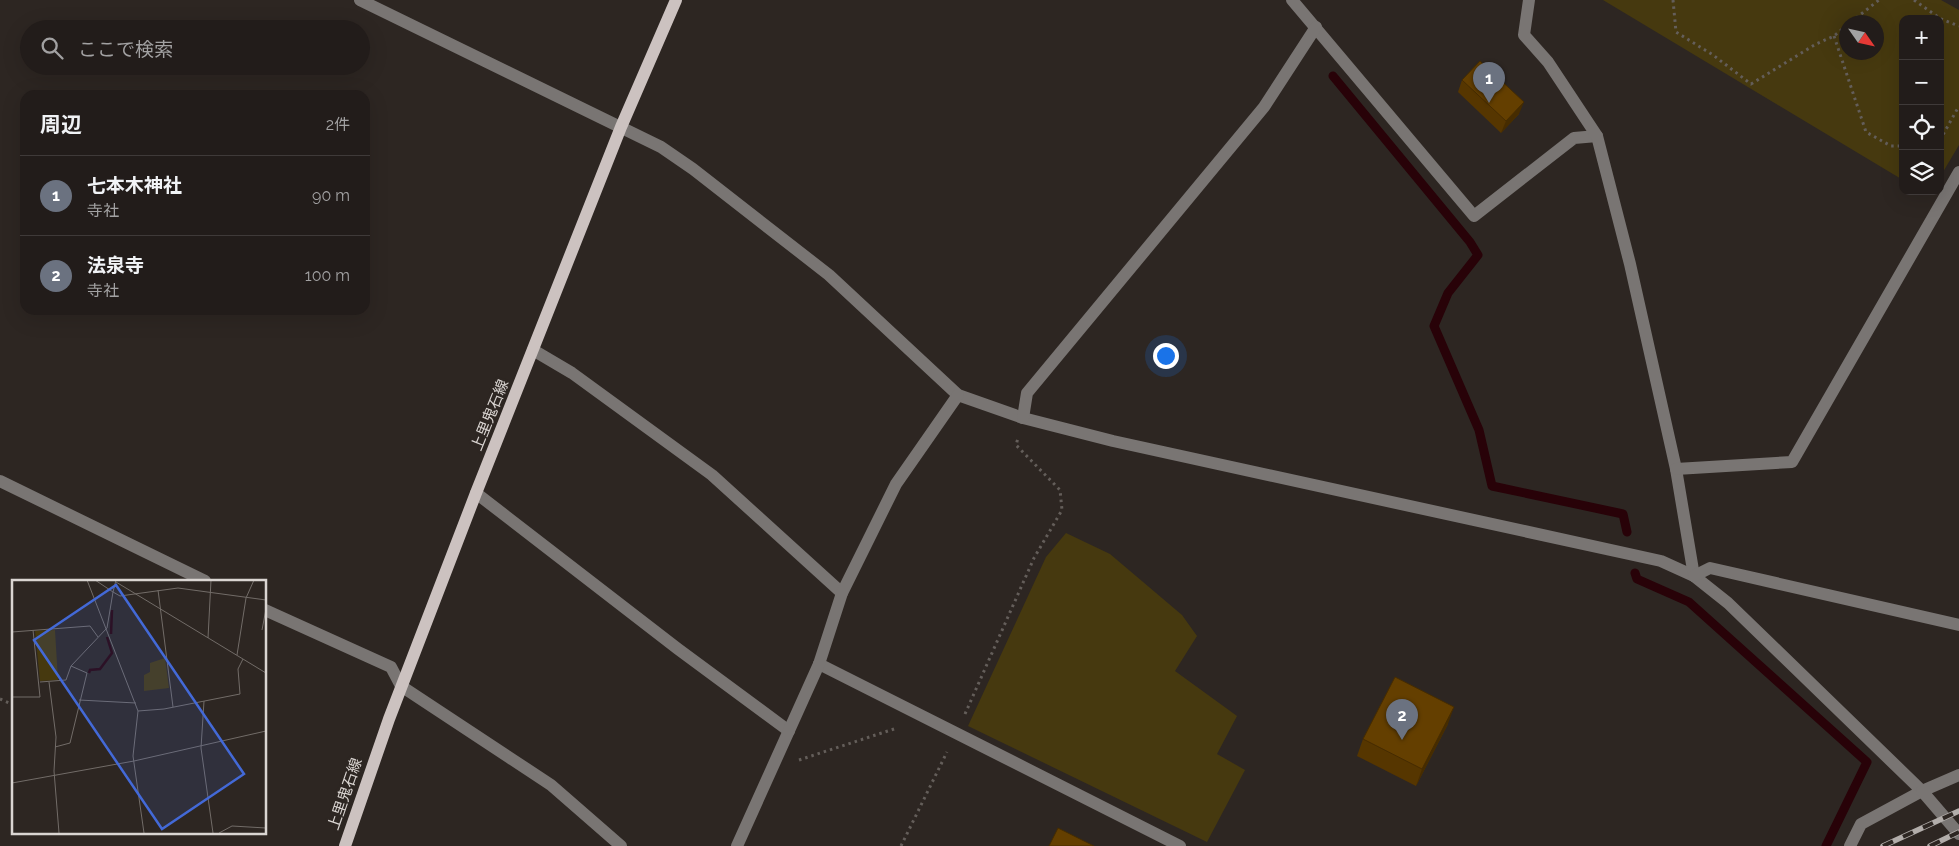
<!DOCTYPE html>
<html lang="ja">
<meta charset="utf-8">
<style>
:root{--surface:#221c1a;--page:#2a2523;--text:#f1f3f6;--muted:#a2a1a2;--line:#3f3a39;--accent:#0b8043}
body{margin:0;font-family:Raleway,"Noto Sans JP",sans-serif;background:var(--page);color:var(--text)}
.controls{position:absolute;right:15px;top:15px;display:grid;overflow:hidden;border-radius:10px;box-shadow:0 5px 20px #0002}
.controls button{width:45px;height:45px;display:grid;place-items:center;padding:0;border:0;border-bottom:1px solid var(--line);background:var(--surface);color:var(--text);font:25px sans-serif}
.compass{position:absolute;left:1839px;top:15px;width:45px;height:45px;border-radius:50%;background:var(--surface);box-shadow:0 5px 20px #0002;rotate:124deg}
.you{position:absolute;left:1165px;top:355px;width:18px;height:18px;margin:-12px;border:4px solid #fff;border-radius:50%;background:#1a73e8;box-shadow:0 0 0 8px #1a73e833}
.badge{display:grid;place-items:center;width:32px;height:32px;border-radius:50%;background:var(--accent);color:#fff;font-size:16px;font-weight:700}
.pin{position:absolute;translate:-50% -41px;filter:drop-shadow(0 1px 2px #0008)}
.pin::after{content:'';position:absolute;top:26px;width:18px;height:15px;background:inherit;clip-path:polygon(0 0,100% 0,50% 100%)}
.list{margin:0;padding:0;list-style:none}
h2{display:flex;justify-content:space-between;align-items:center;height:65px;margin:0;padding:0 20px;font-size:21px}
h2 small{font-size:16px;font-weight:400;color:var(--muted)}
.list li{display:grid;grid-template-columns:32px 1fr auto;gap:15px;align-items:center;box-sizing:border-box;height:80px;padding:0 20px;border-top:1px solid var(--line)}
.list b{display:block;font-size:19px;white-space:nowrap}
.list p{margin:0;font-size:16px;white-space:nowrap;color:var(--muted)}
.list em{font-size:16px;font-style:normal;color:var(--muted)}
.icon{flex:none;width:28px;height:28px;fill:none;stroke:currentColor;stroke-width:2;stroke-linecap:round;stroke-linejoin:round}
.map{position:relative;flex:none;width:1959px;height:846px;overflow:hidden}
.search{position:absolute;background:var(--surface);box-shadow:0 5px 20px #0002;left:20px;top:20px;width:350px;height:55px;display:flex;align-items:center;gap:12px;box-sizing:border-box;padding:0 18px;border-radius:28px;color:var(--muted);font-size:19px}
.panel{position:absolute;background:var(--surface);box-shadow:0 5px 20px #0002;left:20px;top:90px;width:350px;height:225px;border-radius:15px}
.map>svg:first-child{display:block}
</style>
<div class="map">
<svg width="1959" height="846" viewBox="0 0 1959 846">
<rect width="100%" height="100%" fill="#2d2622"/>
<g fill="#46390f" fill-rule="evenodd">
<path d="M1603,0h338l18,10v135l-19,32v-158h-37v161zM1846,22h30v30h-30z"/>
<polygon points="1066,533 1110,554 1182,615 1197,636 1175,671 1237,716 1217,754 1245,770 1207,842 968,726 1046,557"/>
</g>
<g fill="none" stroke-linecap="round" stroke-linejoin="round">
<g stroke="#280208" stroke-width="9">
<polyline points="1333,76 1470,242 1478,255 1448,293 1434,326 1479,430 1492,486 1623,514 1627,532"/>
<polyline points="1635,573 1637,579 1689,602 1867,762 1826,846"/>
</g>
<g stroke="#645e5a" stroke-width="3" stroke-dasharray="2.5 4" stroke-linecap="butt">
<polyline points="1673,0 1676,32 1713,55 1751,84 1816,44 1834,36 1846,26"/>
<polyline points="1914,0 1941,19 1959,26"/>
<polyline points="1851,22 1879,0"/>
<polyline points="1834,36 1866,132 1891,146 1903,146"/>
<polyline points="1940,140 1959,106"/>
<polyline points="0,699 14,705"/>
<polyline points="965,714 1034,558 1062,510 1060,490 1016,445 1018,438"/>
<polyline points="799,760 897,728"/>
<polyline points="901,846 947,752"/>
</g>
<g stroke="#797573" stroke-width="12">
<polyline points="360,0 661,147 693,169 829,275 958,395 1023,418 1113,441 1661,561 1694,576 1728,603 1922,791 1861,824 1850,846"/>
<polyline points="1292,0 1474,216 1574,138 1597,136"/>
<polyline points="1529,0 1524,35 1548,62 1597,136 1630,264 1676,469 1694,576"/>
<polyline points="533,350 572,373 712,475 842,593"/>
<polyline points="1023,418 1027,393 1264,107 1316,27"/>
<polyline points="1676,469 1792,462 1959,172"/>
<polyline points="0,481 205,581"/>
<polyline points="476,493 678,649 789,731"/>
<polyline points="1694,576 1710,568 1959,625"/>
<polyline points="265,610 391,667 401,686 551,785 621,846"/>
<polyline points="819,664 1180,846"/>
<polyline points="1959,775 1922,791 1959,834"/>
<polyline points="737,846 819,664 842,593 896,484 958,395"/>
</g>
<polyline stroke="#ccc2c0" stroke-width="12" points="345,846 389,719 476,493 621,127 676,0"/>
<g stroke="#b2adaa" stroke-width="5.5">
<g id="rail">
<polyline points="1883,846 1959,811"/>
<polyline points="1930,846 1959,832"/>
</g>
</g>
<use href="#rail" stroke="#2d2622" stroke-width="4" stroke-dasharray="11" stroke-linecap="butt"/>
</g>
<g fill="#563600">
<polygon points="1462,80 1519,114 1501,133 1458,92"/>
<polygon points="1448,724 1416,786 1357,756 1363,739"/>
</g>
<g fill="#462c00">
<polygon points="1524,102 1519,114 1501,133 1506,121"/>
<polygon points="1454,707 1448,724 1416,786 1422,769"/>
</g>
<g fill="#643f00" stroke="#462c00">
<polygon points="1480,61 1524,102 1506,121 1462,80"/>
<polygon points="1395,677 1454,707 1422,769 1363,739"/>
<polygon points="1058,828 1094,846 1049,846"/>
</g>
<g text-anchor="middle" stroke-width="5" stroke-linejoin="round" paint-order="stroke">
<g font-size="15" fill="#dad5d2" stroke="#2d2622">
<text transform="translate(490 415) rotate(-68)" y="5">上里鬼石線</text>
<text transform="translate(345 794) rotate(-71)" y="5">上里鬼石線</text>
</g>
</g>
<g transform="translate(12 580)">
<rect width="254" height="254" fill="#2d2622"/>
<path d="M43,50l3,50 -18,1 -5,-50zM153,78l4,30 -25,3v-16l6,-3v-9z" fill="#46390f"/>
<path fill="none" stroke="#280208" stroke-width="2.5" d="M99,54l1,-24M77,93l1,-3 10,-1 12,-16 -5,-16"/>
<path fill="none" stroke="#726c68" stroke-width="1" d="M75,0l51,131 -5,45 11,77M83,0l18,12 3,-12M104,2l150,91M146,10l15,117M250,50l4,-21M0,52l78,-6 8,11M196,58l3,-58M225,75l9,-57 8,-18M28,102l26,-2 5,-14 36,-38 6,-36 7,4 58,-8 88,12M37,102l7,55 -2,34 5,62M0,117h28l-7,-67M67,120l57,3M192,121l-3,47 12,85M126,131l26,-2 76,-15 -2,-25 5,-10M43,167l15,-4 17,-70 -16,-7M0,203l122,-22 132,-30M207,253l13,-7 34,2"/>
<path fill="#4369d7" fill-opacity="0.15" stroke="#4369d7" stroke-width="2.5" d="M104,5l128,189 -82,55 -128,-189z"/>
<rect width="254" height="254" fill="none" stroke="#dad5d2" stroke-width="2.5"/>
</g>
</svg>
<div class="controls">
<button>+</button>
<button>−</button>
<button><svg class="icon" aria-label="locate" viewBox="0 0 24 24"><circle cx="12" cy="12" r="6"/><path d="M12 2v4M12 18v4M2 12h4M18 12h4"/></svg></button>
<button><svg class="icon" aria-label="layers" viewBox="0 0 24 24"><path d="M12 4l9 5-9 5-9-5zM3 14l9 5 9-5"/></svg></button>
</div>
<svg class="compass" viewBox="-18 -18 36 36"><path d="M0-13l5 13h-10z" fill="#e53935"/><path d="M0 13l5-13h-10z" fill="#a2a1a2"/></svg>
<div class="you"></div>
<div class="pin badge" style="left:1489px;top:103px;background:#6b7280">1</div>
<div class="pin badge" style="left:1402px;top:740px;background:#6b7280">2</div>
<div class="search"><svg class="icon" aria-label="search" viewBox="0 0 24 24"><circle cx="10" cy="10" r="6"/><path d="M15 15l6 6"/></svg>ここで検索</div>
<section class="panel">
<h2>周辺<small>2件</small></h2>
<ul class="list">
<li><span class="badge" style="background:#6b7280">1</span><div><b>七本木神社</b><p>寺社</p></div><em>90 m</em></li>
<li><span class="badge" style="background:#6b7280">2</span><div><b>法泉寺</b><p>寺社</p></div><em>100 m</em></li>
</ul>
</section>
</div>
